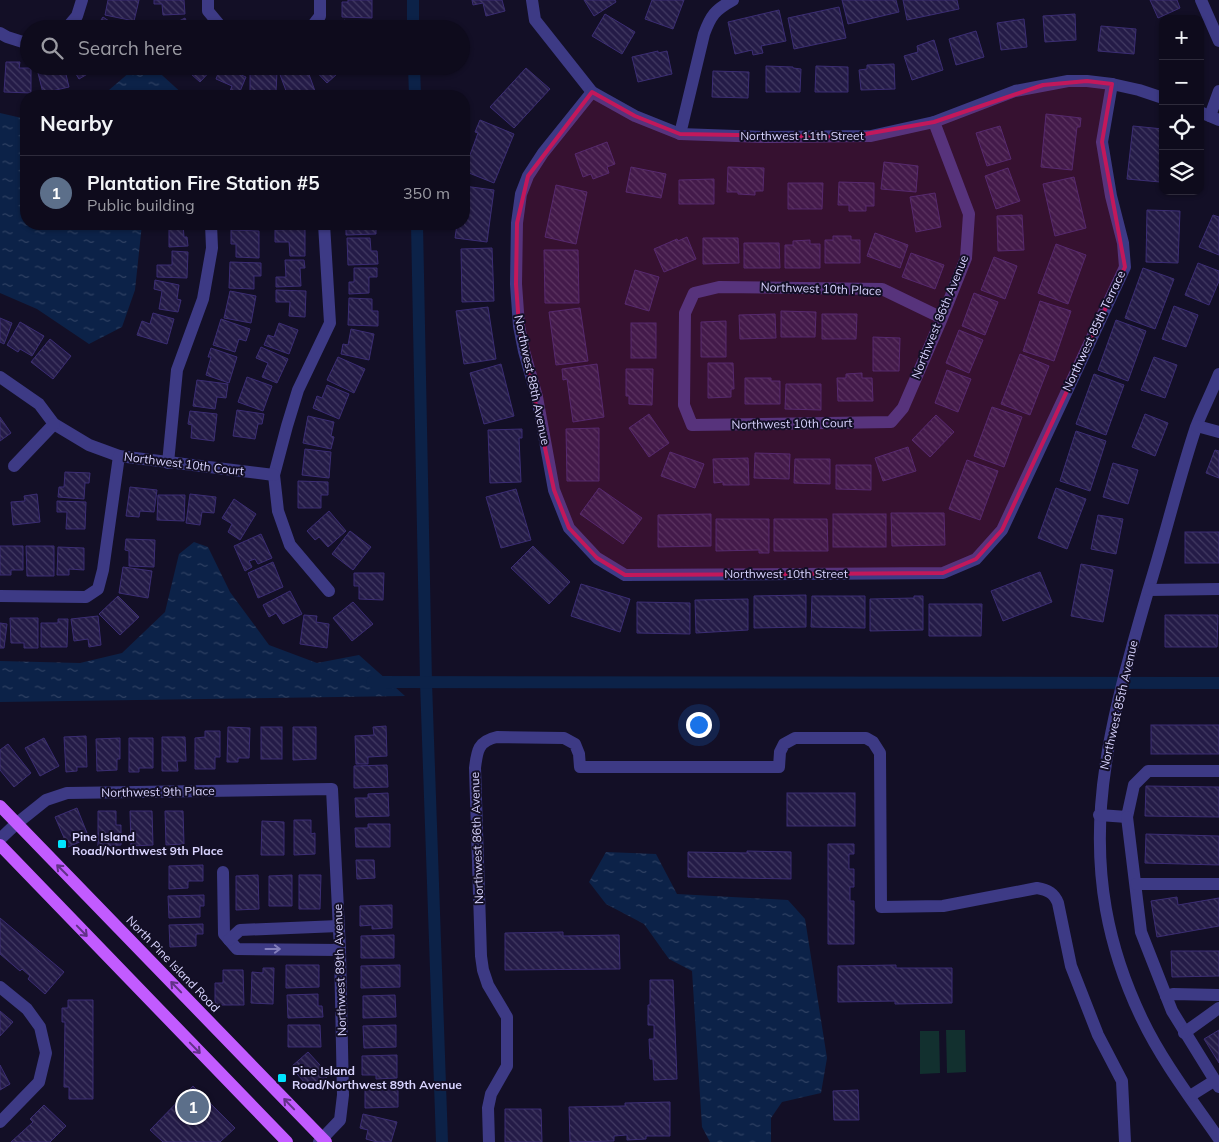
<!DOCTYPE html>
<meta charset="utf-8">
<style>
:root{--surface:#0e0b1c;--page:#171425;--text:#f1f3f6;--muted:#9b9ba3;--line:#2e2b3b;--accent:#ea580c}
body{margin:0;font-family:Mulish,sans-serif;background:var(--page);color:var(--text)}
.controls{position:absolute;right:15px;top:15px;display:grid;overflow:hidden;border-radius:10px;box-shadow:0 1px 4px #0004}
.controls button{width:45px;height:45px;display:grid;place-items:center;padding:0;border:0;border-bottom:1px solid var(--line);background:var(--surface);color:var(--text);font:25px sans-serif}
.you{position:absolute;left:698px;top:724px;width:18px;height:18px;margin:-12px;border:4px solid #fff;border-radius:50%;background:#1a73e8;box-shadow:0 0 0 8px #1a73e833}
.badge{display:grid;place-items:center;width:32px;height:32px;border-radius:50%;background:var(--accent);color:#fff;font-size:16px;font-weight:700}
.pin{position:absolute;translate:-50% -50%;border:2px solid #fff;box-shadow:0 1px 5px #0006}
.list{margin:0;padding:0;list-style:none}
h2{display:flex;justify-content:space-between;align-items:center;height:65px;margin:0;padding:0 20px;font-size:21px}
h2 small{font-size:16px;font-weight:400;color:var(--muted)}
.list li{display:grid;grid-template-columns:32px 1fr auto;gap:15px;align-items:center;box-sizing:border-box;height:75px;padding:0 20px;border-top:1px solid var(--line)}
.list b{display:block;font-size:19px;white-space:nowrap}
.list p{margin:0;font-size:16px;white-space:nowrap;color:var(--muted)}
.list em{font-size:16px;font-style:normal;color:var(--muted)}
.icon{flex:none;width:28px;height:28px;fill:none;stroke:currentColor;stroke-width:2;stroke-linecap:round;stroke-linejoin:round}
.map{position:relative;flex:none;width:1219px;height:1142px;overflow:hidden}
.search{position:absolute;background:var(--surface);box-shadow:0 1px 4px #0004;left:20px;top:20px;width:450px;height:55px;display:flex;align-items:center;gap:12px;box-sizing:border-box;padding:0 18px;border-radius:28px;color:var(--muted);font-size:19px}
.panel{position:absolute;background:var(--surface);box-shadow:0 1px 4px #0004;left:20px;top:90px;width:450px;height:140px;border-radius:20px}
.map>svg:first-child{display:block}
</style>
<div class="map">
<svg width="1219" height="1142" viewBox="0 0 1219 1142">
<defs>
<pattern id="water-ripples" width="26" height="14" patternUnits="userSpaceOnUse" patternTransform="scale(1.25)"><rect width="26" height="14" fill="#0c2248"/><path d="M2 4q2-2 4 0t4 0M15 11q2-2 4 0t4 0" fill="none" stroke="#2f4163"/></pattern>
<pattern id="building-back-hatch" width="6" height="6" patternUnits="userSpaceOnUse" patternTransform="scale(1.25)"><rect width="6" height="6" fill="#241b47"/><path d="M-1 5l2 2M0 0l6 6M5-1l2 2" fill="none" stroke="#433b63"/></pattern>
</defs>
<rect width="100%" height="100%" fill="#130f26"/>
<g fill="#12302f">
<polygon points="946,1030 965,1030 966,1072 947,1073"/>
<polygon points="920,1031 939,1031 940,1073 920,1074"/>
</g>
<g fill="url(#water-ripples)">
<polygon points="137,66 152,66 185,96 102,96"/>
<polygon points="0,113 26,119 26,224 142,224 135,290 122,327 89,344 37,309 0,293"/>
<polygon points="194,542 208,547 230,592 269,645 317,663 359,655 405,696 0,702 0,661 80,663 122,653 165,612 179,554"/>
<polygon points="606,852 656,854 677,894 788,900 805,919 827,1058 821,1093 782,1102 771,1118 771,1142 710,1142 702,1127 692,971 669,959 644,924 606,904 589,882"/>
</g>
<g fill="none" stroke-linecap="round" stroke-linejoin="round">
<g stroke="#0c2248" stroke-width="12">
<polyline points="413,0 413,29"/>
<polyline points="414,66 415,96"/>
<polyline points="417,224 426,682 442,1142"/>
<polyline points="372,682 1219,683"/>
</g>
</g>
<g fill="url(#building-back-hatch)" stroke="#3b2d73">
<polygon points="108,0 139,0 134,21 105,15"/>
<polygon points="154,0 184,0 185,14 163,15 162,4 154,4"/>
<polygon points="348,0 372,0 372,18 342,17 342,2 348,2"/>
<polygon points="472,0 502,0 505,11 486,16 483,3 473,5"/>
<polygon points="584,0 615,0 616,2 594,16"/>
<polygon points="652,0 684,0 673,29 645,19"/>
<polygon points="842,0 896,0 899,12 848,24"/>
<polygon points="903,0 957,0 959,9 907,20"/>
<polygon points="1150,0 1177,0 1180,8 1158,18"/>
<polygon points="839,7 846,38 794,49 788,18"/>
<polygon points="779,10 786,41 761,46 763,53 753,55 752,50 735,54 728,22"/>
<polygon points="605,14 635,32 622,54 592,36"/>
<polygon points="1075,14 1076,40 1045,42 1043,16"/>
<polygon points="103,17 121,29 95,29"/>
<polygon points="185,18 190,29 163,29"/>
<polygon points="1024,19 1027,47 1001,50 997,23"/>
<polygon points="344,20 363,29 340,29"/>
<polygon points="1101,26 1136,29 1134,54 1098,51"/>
<polygon points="976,31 984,57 956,65 949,39"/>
<polygon points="934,40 943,70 912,80 904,56 918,52 917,46"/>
<polygon points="658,51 658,53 667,51 672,74 638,82 632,57"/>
<polygon points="6,62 20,62 19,68 31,68 31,93 4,92"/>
<polygon points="894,64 895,89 861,90 859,70 867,69 867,65"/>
<polygon points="49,66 64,66 69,87 43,93 37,69"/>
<polygon points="71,66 101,66 79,79"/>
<polygon points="182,66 215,66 200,82"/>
<polygon points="221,66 232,67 230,70 246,77 238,96 228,96 232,86 216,79"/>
<polygon points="296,66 306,66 315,91 301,96 288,96 279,72"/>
<polygon points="311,66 346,66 327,83"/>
<polygon points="766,66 793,67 793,68 801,69 800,92 766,92"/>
<polygon points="816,66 848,67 848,92 815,92"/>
<polygon points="526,68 550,89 514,128 490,107"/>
<polygon points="713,71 749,72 748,98 712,97"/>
<polygon points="250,72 277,72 276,92 263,91 263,96 250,96"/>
<polygon points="1046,114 1081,118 1080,127 1077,127 1072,170 1041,167"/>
<polygon points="480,120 514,134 494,183 464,171 478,133 475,132"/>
<polygon points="1000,126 1011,159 987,166 976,133"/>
<polygon points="1133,126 1163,129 1163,157 1160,182 1127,179"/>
<polygon points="607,142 615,164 607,167 609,173 593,179 591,174 583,177 575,154"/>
<polygon points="884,162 918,166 916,192 881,189"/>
<polygon points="631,167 666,174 661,198 626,192"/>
<polygon points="728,167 764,168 763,191 755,191 755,195 738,194 738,192 727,192"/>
<polygon points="1008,168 1020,201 996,209 985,176"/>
<polygon points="1074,177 1086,228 1055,236 1043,184"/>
<polygon points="714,179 714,204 679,204 679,180"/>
<polygon points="839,182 874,183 874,206 866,206 866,211 849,211 849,205 838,205"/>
<polygon points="788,183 823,183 822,209 788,209"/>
<polygon points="556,185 587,192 576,244 545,237"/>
<polygon points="464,186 494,190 487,242 455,238 457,224 464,224"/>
<polygon points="935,193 941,227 916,232 910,197"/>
<polygon points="1147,210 1180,211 1178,263 1146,262"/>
<polygon points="1022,215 1024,250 998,251 997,216"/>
<polygon points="1213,215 1219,217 1219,255 1199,247"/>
<polygon points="158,224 183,224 184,237 187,237 188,246 169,247 169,229 158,229"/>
<rect x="231" y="224" width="23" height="3"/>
<polygon points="352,224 376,224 376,234 346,235 346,226 352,226"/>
<polygon points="305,229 305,256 290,256 289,242 275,242 275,230"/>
<polygon points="231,230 259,231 259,258 236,257 236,244 231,244"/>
<polygon points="875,233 908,245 900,268 867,256"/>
<polygon points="833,236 851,236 851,240 860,240 860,263 825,263 825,240 833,240"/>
<polygon points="687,237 696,259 664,272 654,249 677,239 678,241"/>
<polygon points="347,238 370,238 371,251 377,251 378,264 348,265"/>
<polygon points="703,238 738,238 739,263 703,264"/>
<polygon points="810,240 810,244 820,244 820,268 785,268 785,245 793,245 793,241"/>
<polygon points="744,243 779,243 780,268 744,268"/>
<polygon points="1056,244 1086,255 1068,304 1038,293"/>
<polygon points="492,248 494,301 462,302 461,249"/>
<polygon points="544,250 578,250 579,303 545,303"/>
<polygon points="172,251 188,252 187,278 157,277 157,265 172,265"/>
<polygon points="911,253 944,265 935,289 902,277"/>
<polygon points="994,257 1017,266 1005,299 981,290"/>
<polygon points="285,260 304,260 305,268 300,268 301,286 276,287 276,277 286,277"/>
<polygon points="230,262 261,263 261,276 254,276 254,289 229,288"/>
<polygon points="1198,263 1219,271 1219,281 1209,305 1185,295"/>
<polygon points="354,268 377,268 377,277 369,277 369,293 349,294 349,282 354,282"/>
<polygon points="1143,268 1174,279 1155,329 1125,318"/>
<polygon points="635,270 659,277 649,311 625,304"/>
<polygon points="155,280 179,285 177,299 181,300 178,312 159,309 162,291 154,289"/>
<polygon points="276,290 306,291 305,317 289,316 290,302 276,302"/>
<polygon points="230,291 256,296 251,323 224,318"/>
<polygon points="974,293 998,302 985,335 962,326"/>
<polygon points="349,298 372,299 372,311 378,311 378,326 348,325"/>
<polygon points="1040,301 1071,311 1054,361 1023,351"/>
<polygon points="1174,306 1198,315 1186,347 1162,339"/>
<polygon points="488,307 496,359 464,364 456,311"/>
<polygon points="580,308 588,361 556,365 549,312"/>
<polygon points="781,311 816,312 815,337 781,337"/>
<polygon points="153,313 174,319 167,344 137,335 142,321 150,324"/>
<polygon points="775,314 776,338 740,339 739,315"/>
<polygon points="822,314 857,314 856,339 822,339"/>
<polygon points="0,318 12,323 4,344 0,342"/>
<polygon points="221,319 250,329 246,341 239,339 235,352 213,345"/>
<polygon points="1116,320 1146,331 1128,381 1098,370"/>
<polygon points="726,321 726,357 701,357 701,322"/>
<polygon points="20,322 44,336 32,356 20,349 18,352 7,345"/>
<polygon points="279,323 298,330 289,354 264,345 268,335 274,337"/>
<rect x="631" y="323" width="25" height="35"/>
<polygon points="351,329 374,334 369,360 341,354 343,344 348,345"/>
<polygon points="959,330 983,340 969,373 946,363"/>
<polygon points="873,337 900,338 899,371 873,371"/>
<polygon points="50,339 71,356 53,379 31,362"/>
<polygon points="261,347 288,359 277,383 262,377 268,363 256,358"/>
<polygon points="211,348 237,357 229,383 206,375 211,357 208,357"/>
<polygon points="1020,354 1049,366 1030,415 1001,404"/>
<polygon points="338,357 365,369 354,393 327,380"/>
<polygon points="1154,357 1177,365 1165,398 1141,390"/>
<polygon points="708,363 733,363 734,389 731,389 731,397 708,398"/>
<polygon points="501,364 514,416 484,424 470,373"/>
<polygon points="597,364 604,417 573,422 567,379 563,380 562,369"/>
<polygon points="626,369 653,369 652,405 629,404 629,396 626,396"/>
<polygon points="947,370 971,379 958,412 935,403"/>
<polygon points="862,373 862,378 872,378 873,401 838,401 837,378 846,378 846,374"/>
<polygon points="1094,374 1124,385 1106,435 1076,424"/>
<polygon points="247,377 272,386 263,411 238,402"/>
<polygon points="745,378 771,378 771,381 780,381 780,404 745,404"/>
<polygon points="197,380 228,384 226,398 217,397 215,409 193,406"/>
<polygon points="786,384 821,384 821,410 785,409"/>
<polygon points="327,385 349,394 339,419 313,408 317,396 322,398"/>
<polygon points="992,407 1022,417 1004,467 974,456"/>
<polygon points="237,410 264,414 262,424 258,424 255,439 233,436"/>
<polygon points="190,411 217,414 214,441 191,438 192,425 188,424"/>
<polygon points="649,414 669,443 649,457 629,428"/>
<polygon points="1145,414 1168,423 1155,456 1132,447"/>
<polygon points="936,415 954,432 930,457 912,440"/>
<polygon points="308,416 334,422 331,436 334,437 331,449 303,443"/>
<polygon points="0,417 11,433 0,441"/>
<polygon points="599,428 599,481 567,481 566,429"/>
<polygon points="522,429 522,438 519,438 521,482 490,483 488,430"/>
<polygon points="1076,431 1106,441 1090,491 1060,481"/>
<polygon points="908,447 916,471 883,481 875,458"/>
<polygon points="305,449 331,452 329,478 302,475"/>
<polygon points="1215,450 1219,451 1219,478 1206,473"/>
<polygon points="670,452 704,464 695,488 661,476"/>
<polygon points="755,453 790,454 789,479 754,478"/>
<polygon points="748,458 749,485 723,485 723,482 714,483 713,459"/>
<polygon points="795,459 830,459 830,484 794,483"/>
<polygon points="967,460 998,471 980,520 949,509"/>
<polygon points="1113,463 1138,470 1128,504 1103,497"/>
<polygon points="836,465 871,465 871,490 836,489"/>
<polygon points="65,472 90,473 89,483 85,483 84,499 58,497 59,487 64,487"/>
<polygon points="298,481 328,482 328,495 321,495 321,508 298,508"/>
<polygon points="130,487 157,490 154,512 140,511 139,517 126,516"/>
<polygon points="599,488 642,518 623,544 580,514"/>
<polygon points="1056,488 1086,499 1067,549 1038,538"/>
<polygon points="516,489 531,540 501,548 486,497"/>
<polygon points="37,494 40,522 13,525 11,502 25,501 24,496"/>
<polygon points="190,494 216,497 214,513 202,512 200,525 186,523"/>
<polygon points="158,495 185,495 184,521 157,520"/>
<polygon points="234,499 256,514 240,540 228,532 232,524 222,518"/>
<polygon points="57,501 86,502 85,529 66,529 67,512 57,512"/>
<polygon points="329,511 346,531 328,547 319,537 315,540 307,531"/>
<polygon points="891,513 944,513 945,545 892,546"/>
<polygon points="711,514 711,546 658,547 658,515"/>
<rect x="833" y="514" width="53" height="33"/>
<polygon points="1098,515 1123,519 1116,554 1091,549"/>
<polygon points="716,519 769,519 769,553 759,553 759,550 716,551"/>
<polygon points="774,519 827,519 828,551 774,551"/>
<polygon points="350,531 371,547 353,570 332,554"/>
<rect x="1185" y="532" width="34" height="31"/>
<polygon points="261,534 272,558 258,564 255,559 249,561 252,567 245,571 234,546"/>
<polygon points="126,539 155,540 154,567 129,566 129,551 125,550"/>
<polygon points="0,546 23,546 23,570 11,570 11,575 0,575"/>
<polygon points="26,546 54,546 54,576 27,576"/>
<polygon points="533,546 570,582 549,604 511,568"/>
<polygon points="58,547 84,548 84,570 69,569 69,575 57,575"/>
<polygon points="273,562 283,587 258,598 248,573"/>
<polygon points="1081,564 1113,570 1103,622 1071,616"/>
<polygon points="123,567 152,571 148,598 119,593"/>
<polygon points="1040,572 1052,602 1003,621 991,591"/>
<polygon points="354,573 384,573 383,600 359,599 359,586 354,586"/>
<polygon points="581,584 630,599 620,632 571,616"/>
<polygon points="290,591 302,614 283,624 276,613 269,617 263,605"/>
<polygon points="806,595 806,627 754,628 754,596"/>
<polygon points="118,596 139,617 120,635 99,614"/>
<polygon points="812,596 865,596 865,628 811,627"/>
<polygon points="914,596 923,596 923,630 870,631 870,599 914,598"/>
<polygon points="748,599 748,630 696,633 695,600"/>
<polygon points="353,602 373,624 352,641 333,618"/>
<polygon points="637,602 690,603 690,634 637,633"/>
<polygon points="929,604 982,604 981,636 929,636"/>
<polygon points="304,615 317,616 316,622 329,624 327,648 300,644"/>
<polygon points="1165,615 1218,615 1217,647 1165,647"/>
<polygon points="98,616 101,645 89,647 88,639 74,641 71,619"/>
<polygon points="10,618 38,618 38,648 24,648 24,643 11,643"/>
<polygon points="58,619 68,619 67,647 41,647 41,623 58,623"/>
<polygon points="0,623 7,624 4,648 0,648"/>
<rect x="1151" y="725" width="68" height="29"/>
<polygon points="386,726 387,756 368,757 368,764 356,764 355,736 374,735 373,727"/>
<polygon points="228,727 250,728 249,758 238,758 238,762 227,762"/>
<rect x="261" y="727" width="21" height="32"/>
<polygon points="293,727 316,727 316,759 293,760"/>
<polygon points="205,731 220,731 220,757 215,757 215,769 195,769 195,738 205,737"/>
<polygon points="86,736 87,767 77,767 77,771 66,772 64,737"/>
<polygon points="162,737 185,737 186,761 177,761 178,771 162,771"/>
<polygon points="44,738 59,766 40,776 25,748"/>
<polygon points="120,738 120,759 117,759 117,770 97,771 96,739"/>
<polygon points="129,738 153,738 153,768 139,768 139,772 129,772"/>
<polygon points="8,744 31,773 14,787 0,770 0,750"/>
<polygon points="387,765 388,787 354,788 354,766"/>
<polygon points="1146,786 1219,787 1219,817 1145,816"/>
<polygon points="388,793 389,816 356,817 355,798 368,798 368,794"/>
<rect x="787" y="793" width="68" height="33"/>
<polygon points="77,808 89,838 68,847 55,817"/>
<polygon points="98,811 116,811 116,825 121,825 121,845 98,846"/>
<polygon points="130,811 152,811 153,845 131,846"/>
<polygon points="165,811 183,811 184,844 166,845"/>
<polygon points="294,820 311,820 311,834 315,833 315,854 294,855"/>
<polygon points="262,821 284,822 284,855 261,855"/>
<polygon points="368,824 390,824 390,847 356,847 355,828 368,828"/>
<polygon points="1146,834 1219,836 1219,865 1145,863"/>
<polygon points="828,844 854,844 854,854 849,854 849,869 854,869 854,887 850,887 850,901 854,901 854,944 828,944"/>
<polygon points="747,851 791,852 791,879 688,877 688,852 747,853"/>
<polygon points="356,860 374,860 375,878 357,879"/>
<polygon points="203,865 203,881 188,881 188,888 169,889 169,866"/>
<polygon points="258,875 259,909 236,910 236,876"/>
<polygon points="292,875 292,906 269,906 269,876"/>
<polygon points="299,875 321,875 320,909 299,909"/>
<polygon points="204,895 204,906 200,906 200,917 169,918 168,896"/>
<polygon points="1177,897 1178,905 1219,898 1219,926 1157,937 1151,901"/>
<polygon points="392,905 392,928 372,929 372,925 360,926 360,906"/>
<polygon points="0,918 64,972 45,994 28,979 30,976 22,969 20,971 0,954"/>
<polygon points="203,924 203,934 196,934 196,946 170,947 169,925"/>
<polygon points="563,932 563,936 619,935 620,969 505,970 505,933"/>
<polygon points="394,935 394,958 361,958 361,936"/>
<polygon points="1171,951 1219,951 1219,976 1172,977"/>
<polygon points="286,965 319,965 319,987 286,988"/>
<polygon points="400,965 400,987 361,988 361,966"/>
<polygon points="896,965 896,968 952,968 952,1003 895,1004 895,1001 838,1002 838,966"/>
<polygon points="263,968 274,968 273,1004 251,1003 252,972 263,973"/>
<polygon points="223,970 243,970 244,1005 215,1005 215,983 223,983"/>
<polygon points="650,980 673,980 677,1079 654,1080 653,1059 650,1059 649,1039 654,1039 654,1025 648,1025 648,1005 650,1005"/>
<polygon points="318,994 318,1006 322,1006 323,1017 288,1018 287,995"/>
<polygon points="395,995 396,1017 363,1018 363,996"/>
<polygon points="68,1000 93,1000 93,1099 69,1099 69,1087 64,1087 65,1022 62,1022 62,1008 68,1008"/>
<polygon points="0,1011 13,1022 0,1036"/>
<polygon points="288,1025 320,1025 321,1047 288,1047"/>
<polygon points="396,1025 396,1047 364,1048 363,1026"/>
<polygon points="1219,1030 1219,1063 1204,1039"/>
<polygon points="308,1052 329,1075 312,1091 291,1067"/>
<polygon points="397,1055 397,1078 376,1079 376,1075 362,1075 362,1056"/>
<polygon points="0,1065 10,1084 0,1090"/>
<polygon points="398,1085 398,1107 365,1108 365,1086"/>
<polygon points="193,1086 235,1128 220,1142 163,1142 150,1130"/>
<polygon points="858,1090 859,1120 834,1120 833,1091"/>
<polygon points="670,1102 670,1136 646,1136 646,1139 627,1140 627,1135 614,1136 614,1141 570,1142 569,1107 625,1106 625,1103"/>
<polygon points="44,1105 66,1126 50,1142 11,1142 33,1122 30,1119"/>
<polygon points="505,1109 541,1109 542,1142 505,1142"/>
<polygon points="363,1114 397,1122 391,1142 377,1142 366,1139 368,1130 360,1128"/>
</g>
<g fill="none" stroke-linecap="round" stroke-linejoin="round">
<g stroke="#3d3a85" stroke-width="12">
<polyline points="208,0 208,11 223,29"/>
<polyline points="532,0 535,20 592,92 635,116 680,134 766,137 871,136 934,122 1015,91 1068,81 1087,81 1112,84 1139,90 1163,98"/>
<polyline points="1201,0 1219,41"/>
<polyline points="66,29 77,16 82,0"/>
<polyline points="310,29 320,16 320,0"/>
<polyline points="0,33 7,37 29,44"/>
<polyline points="592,92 543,153 528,176 521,194 517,223 516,284 519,326 524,351 537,397 554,490 569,528 597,558 625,575 943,573 976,559 1002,530 1125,267 1123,243 1111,196 1102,142 1112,84"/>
<polyline points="1200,112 1219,120"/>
<polyline points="1210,116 1219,91"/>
<polyline points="934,122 969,214 966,258 942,318 903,408 891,422 692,425 684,405 685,313 694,293 719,287 882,289 942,318"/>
<path d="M680,134l24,-100c7,-19 11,-24 29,-34"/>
<polyline points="324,224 330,323 298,390 287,426 274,475 278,511 290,545 329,591"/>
<path d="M1219,374c-7,18 -16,35 -23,53 -18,54 -31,110 -48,164 -44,152 -79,276 -6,428 20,42 50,81 77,120"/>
<polyline points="0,377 39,404 54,424 89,445 119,456 274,475"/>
<polyline points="1197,426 1219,432"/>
<polyline points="168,463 177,370 203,299 212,248 211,224"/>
<polyline points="14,466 54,424"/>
<polyline points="1149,590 1219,589"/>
<polyline points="0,596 86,597 98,589 103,570 119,456"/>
<polyline points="1099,815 1127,817 1134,785 1148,771 1219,771"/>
<polyline points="1127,817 1141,932 1172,1011 1219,1087"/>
<polyline points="0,839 16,824 46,800 67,793 332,789 340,950 343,1095 340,1120 319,1142"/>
<polyline points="223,872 224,934 237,949 340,950"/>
<polyline points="1136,884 1219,884"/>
<polyline points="229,940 240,930 339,926"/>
<polyline points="0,987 27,1009 40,1027 46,1053 39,1082 0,1122"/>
<polyline points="1166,996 1173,994 1219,995"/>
<polyline points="1184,1033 1219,1008"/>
<polyline points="1190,1096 1214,1081"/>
<path d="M489,1142l-1,-34 3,-14 16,-28v-49l-19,-32 -5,-15 -2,-14 -6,-188c2,-17 3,-27 22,-31l67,1 11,6 4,10 1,13h199l1,-15 4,-8 11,-6h71l7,4 7,11 1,154 62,-1 94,-18c11,2 17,5 21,15l13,63 27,69 24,46 3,61"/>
</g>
<g stroke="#c25bff" stroke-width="12">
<polyline points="0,806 326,1142"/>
<polyline points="0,845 287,1142"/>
</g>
</g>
<defs><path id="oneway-shaft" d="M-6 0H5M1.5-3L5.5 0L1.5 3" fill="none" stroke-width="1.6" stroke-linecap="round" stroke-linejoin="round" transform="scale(1.25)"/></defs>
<g stroke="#623188">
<use href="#oneway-shaft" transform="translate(62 870) rotate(-135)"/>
<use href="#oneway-shaft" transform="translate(82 931) rotate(46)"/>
<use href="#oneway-shaft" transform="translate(176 987) rotate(-134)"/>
<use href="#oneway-shaft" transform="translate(195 1048) rotate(46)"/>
<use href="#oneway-shaft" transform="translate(289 1104) rotate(-134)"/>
</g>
<use stroke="#837fbc" href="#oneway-shaft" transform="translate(273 949)"/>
<path fill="#c2185b" fill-opacity="0.2" stroke="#c2185b" stroke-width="4" stroke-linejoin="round" d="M1087,81l25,3 -10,58 23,125 -123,263 -26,29 -33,14 -318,2 -28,-17 -28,-30 -15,-38 -35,-164 -3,-42 1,-61 11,-47 64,-84 43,24 45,18 168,3 86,-15 109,-37z"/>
<g fill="#00e5ff" stroke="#130f26" stroke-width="2">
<rect x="57" y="839" width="10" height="10" rx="2.5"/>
<rect x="277" y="1073" width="10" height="10" rx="2.5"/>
</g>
<g text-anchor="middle" stroke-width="4" stroke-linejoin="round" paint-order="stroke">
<g font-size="12" fill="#d9d4ff" stroke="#130f26">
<text x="802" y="140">Northwest 11th Street</text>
<text transform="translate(821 289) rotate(2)" y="4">Northwest 10th Place</text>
<text transform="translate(940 317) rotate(-68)" y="4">Northwest 86th Avenue</text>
<text transform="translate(1094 331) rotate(-65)" y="4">Northwest 85th Terrace</text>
<text transform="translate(532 380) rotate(78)" y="4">Northwest 88th Avenue</text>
<text transform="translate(792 424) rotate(-1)" y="4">Northwest 10th Court</text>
<text transform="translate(184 464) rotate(7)" y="4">Northwest 10th Court</text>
<text x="786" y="578">Northwest 10th Street</text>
<text transform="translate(1119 705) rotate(-77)" y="4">Northwest 85th Avenue</text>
<text transform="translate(158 792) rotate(-1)" y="4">Northwest 9th Place</text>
<text transform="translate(477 838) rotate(-92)" y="4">Northwest 86th Avenue</text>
<text transform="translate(173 964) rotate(46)" y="4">North Pine Island Road</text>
<text transform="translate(340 970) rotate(-92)" y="4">Northwest 89th Avenue</text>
</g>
<g font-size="12" font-weight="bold" fill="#d9d4ff" stroke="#130f26" text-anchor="start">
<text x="72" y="841">Pine Island<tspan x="72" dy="14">Road/Northwest 9th Place</tspan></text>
<text x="292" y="1075">Pine Island<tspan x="292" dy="14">Road/Northwest 89th Avenue</tspan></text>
</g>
</g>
</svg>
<div class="controls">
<button>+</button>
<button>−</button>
<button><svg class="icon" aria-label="locate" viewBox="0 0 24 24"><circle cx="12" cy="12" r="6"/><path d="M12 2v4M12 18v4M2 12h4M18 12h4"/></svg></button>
<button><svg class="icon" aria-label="layers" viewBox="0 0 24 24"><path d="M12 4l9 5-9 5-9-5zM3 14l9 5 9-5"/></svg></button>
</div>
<div class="you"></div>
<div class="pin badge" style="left:193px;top:1107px;background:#5c6f8a">1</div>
<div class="search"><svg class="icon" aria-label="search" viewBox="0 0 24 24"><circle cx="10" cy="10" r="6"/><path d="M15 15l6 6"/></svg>Search here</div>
<section class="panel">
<h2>Nearby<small></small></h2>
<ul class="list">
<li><span class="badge" style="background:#5c6f8a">1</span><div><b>Plantation Fire Station #5</b><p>Public building</p></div><em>350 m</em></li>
</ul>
</section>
</div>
